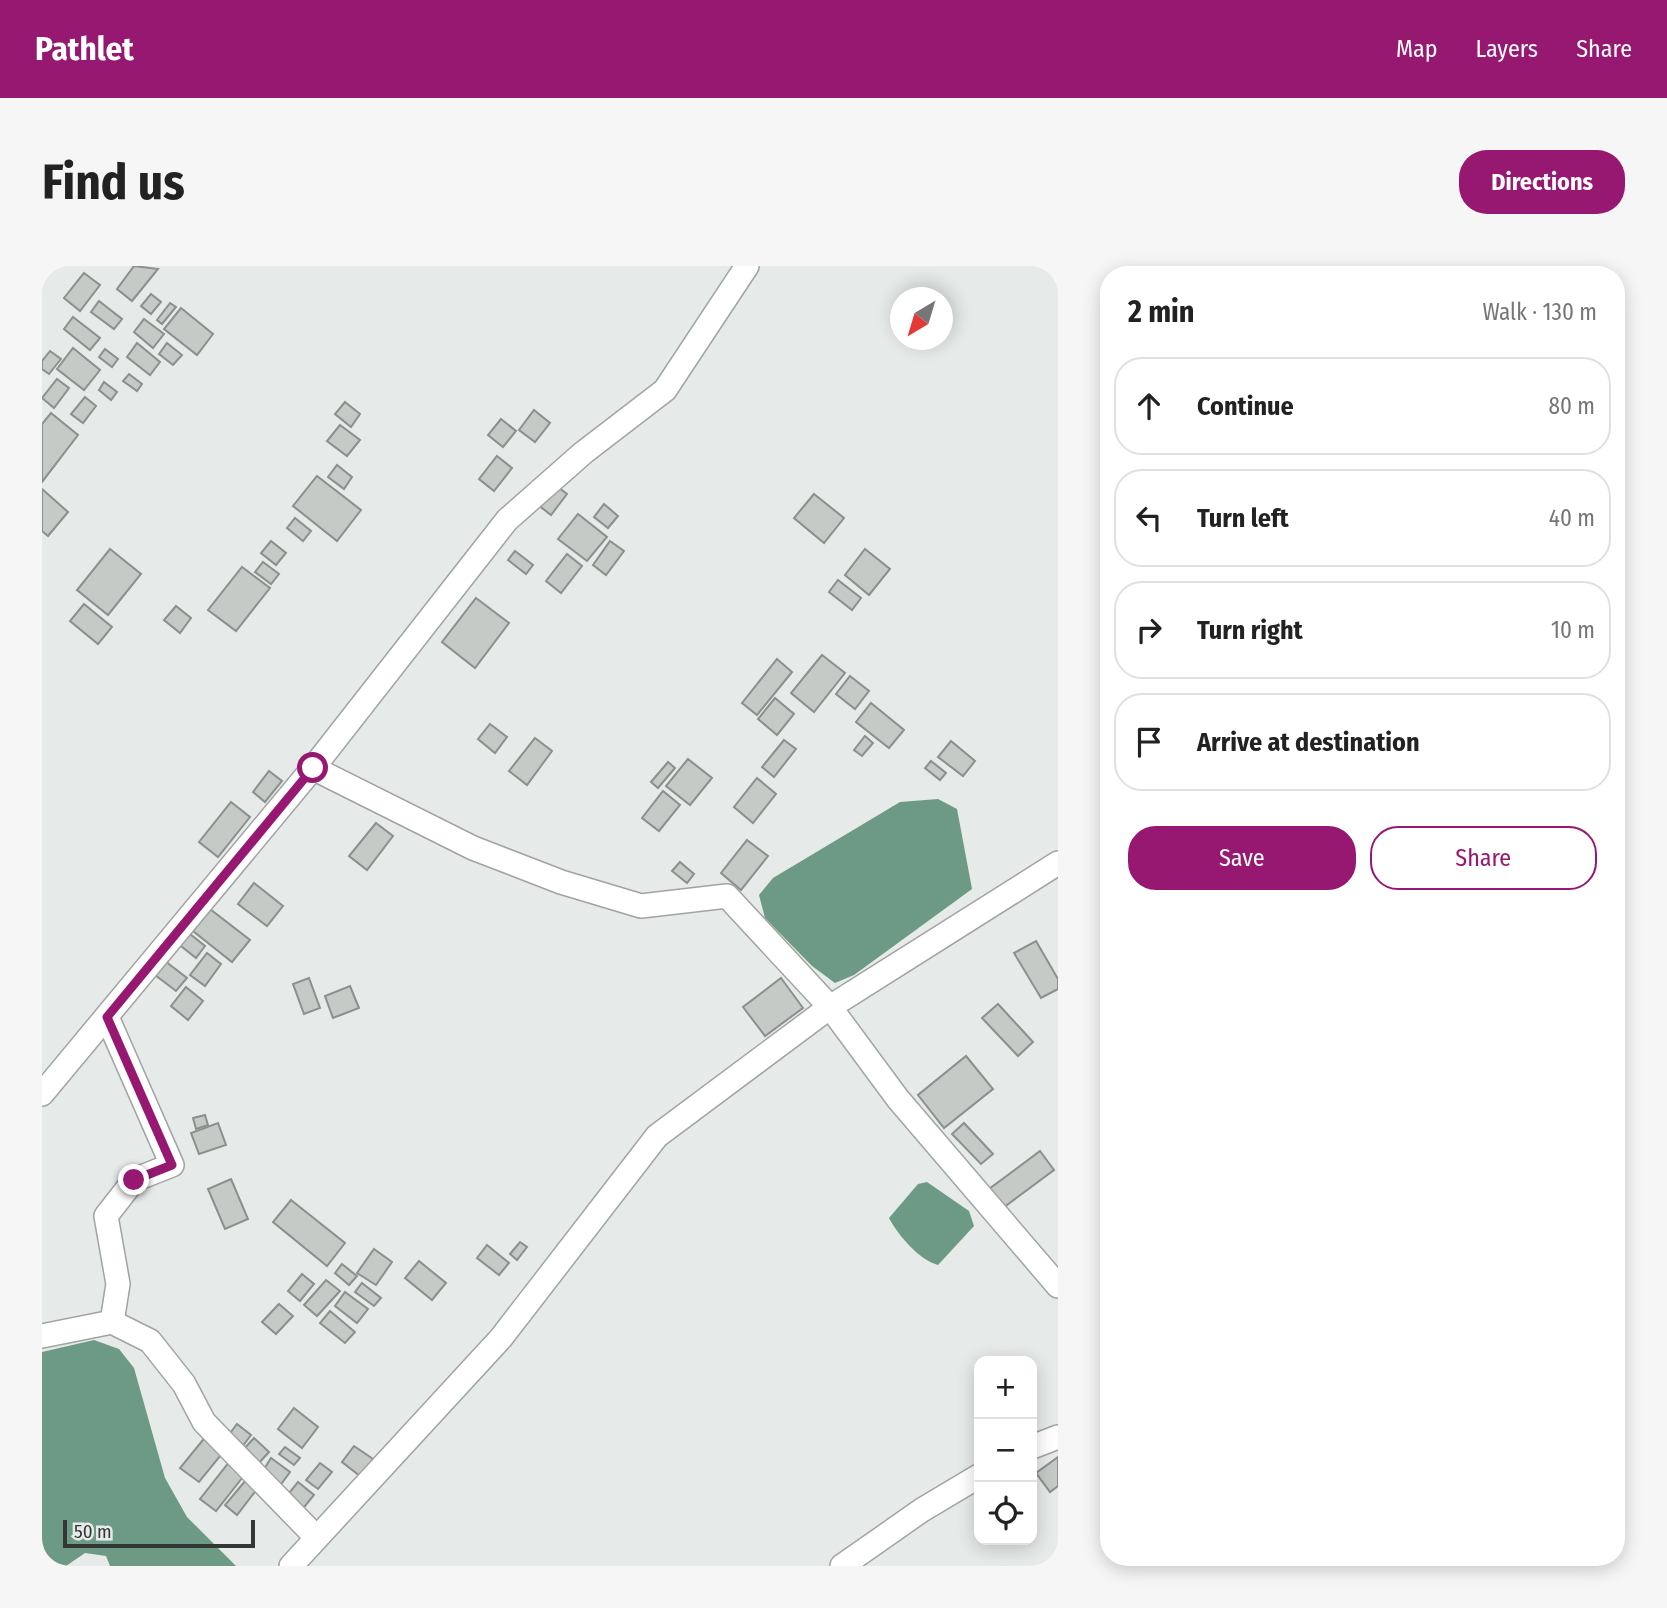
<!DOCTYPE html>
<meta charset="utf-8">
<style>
:root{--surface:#fff;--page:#f6f6f6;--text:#222;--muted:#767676;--line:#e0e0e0;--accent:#961871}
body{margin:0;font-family:"Fira Sans Condensed",sans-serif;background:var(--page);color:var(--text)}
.controls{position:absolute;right:21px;bottom:21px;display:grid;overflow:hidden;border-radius:14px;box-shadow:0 4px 18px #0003}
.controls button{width:63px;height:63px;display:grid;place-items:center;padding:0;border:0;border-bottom:2px solid var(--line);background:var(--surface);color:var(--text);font:35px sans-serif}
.compass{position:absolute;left:848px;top:21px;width:63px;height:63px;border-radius:50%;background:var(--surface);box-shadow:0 4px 18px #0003;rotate:218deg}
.scale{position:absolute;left:21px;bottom:18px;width:192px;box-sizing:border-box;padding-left:7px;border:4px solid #353736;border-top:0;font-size:19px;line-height:24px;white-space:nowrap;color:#353736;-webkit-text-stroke:5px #e6eae8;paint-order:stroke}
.stop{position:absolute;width:21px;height:21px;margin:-16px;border:5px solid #961871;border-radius:50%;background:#fff}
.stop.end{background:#961871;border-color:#fff;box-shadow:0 2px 7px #0008}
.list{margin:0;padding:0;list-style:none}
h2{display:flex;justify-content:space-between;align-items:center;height:91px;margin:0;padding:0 28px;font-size:30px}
h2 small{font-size:23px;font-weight:400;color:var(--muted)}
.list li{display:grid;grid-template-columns:46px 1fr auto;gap:21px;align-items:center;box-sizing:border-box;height:98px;margin:0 14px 14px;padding:0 14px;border:2px solid var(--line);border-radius:28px}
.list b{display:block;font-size:26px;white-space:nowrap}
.list em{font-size:23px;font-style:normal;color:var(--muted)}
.actions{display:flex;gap:14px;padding:21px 28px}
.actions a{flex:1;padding:16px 0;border:2px solid var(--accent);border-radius:28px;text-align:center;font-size:24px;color:var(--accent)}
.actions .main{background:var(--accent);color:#fff}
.icon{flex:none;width:38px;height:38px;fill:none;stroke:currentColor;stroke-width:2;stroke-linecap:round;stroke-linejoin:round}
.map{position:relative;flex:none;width:1016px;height:1300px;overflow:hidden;border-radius:28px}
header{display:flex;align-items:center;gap:42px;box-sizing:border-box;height:98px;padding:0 35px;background:var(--accent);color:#fff}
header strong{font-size:33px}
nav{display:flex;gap:38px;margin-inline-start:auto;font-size:24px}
.intro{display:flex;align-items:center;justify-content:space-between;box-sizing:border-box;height:168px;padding:0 42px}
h1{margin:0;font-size:49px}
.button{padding:18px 32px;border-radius:28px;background:var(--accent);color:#fff;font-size:24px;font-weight:700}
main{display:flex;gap:42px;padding:0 42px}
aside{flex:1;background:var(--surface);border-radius:28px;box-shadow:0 4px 18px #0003}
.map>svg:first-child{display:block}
</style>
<header>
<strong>Pathlet</strong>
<nav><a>Map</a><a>Layers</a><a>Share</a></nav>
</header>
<div class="intro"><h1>Find us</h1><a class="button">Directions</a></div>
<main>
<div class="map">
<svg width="1016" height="1300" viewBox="0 0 1016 1300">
<rect width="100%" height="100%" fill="#e6eae8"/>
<g fill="#6c9a84">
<polygon points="896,533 915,543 930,623 812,709 793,717 770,700 723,652 717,629 731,612 858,536"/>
<path d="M885,916l42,29 5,15 -36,39c-19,-5 -40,-30 -49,-47l29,-34z"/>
<polygon points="52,1074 77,1083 92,1102 123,1212 145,1251 194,1300 68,1300 64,1290 43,1287 24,1300 9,1296 0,1286 0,1086"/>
</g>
<g fill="#c5cac7" stroke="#8b8f8d" stroke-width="2">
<polygon points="92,0 116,3 90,35 75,23"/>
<polygon points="42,7 58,19 38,45 22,32"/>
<polygon points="109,28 119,36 109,48 99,40"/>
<polygon points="57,35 80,53 72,63 49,46"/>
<polygon points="128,37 134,41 120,58 115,54"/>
<polygon points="139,42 171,68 155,89 122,63"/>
<polygon points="31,51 58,72 48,84 22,63"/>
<polygon points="102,53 122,68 111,82 92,66"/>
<polygon points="95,77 118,96 108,109 85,91"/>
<polygon points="125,77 140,89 131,99 117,88"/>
<polygon points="31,82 58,104 42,124 15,103"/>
<polygon points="63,83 76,93 70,101 57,91"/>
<polygon points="8,85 19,93 7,108 0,103 0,95"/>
<polygon points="87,108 100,118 95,125 81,115"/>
<polygon points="15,113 27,122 12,142 0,132"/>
<polygon points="62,116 75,126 69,134 57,124"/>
<polygon points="43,131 54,140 41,157 29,148"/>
<polygon points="303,136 318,148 309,161 293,148"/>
<polygon points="492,144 508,157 493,176 477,164"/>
<polygon points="9,147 36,169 0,216 0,158"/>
<polygon points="459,153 474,165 461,181 446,169"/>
<polygon points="298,159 318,174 305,190 285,175"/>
<polygon points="455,190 470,202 452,225 437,213"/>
<polygon points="295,199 310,211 302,223 286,211"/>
<polygon points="275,210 319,244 295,275 251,240"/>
<polygon points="512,218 525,228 509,249 496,239"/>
<polygon points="0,223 26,246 6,270 0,265"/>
<polygon points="772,228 802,252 782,277 752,252"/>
<polygon points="562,238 576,250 566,262 552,251"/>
<polygon points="536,248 565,271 545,295 516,273"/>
<polygon points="253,252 269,265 261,275 245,262"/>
<polygon points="229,275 244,287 234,299 219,287"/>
<polygon points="568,275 582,285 564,309 551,299"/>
<polygon points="68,283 99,308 66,349 35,324"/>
<polygon points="823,283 848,303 827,329 803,309"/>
<polygon points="473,285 491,299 484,308 466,294"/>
<polygon points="525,288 540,300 519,327 504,315"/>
<polygon points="221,296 237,308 229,318 213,306"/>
<polygon points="200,301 228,322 194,365 166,344"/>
<polygon points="796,314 819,332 810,344 787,326"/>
<polygon points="434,332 467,357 433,402 400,376"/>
<polygon points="42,338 70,361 56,378 28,355"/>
<polygon points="134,340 149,352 138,367 122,354"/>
<polygon points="780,389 803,407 772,446 749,427"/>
<polygon points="735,393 750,406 715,449 700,437"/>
<polygon points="808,410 827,425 813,443 794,428"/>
<polygon points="733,432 752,448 735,469 716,453"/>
<polygon points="829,437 862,464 847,482 814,456"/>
<polygon points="448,458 465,471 453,487 436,473"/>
<polygon points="823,470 831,477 820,490 812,484"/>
<polygon points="493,472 510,485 485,519 467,505"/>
<polygon points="742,474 754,483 732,511 720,501"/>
<polygon points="909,475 933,495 921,510 896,491"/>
<polygon points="646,493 670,512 648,539 624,520"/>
<polygon points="889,495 904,507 898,514 883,502"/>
<polygon points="626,496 633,502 616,522 609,516"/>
<polygon points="227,505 240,515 223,536 211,526"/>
<polygon points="715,512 734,528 711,557 692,541"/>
<polygon points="621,525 638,539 617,565 600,552"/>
<polygon points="189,536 208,551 176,591 157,576"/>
<polygon points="334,557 351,570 325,604 307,590"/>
<polygon points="705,574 726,590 699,624 679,607"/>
<polygon points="638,596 652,608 645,617 630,605"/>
<polygon points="212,617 241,640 225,660 196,638"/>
<polygon points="168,643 208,674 190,696 151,665"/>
<polygon points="143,664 163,680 154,692 134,676"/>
<polygon points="994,675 1016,713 1016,723 999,732 972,687"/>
<polygon points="165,687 179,698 163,720 148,709"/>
<polygon points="123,695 145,712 134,725 113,709"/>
<polygon points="267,712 278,742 262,748 251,718"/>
<polygon points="739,712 761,742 723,770 701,741"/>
<polygon points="308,720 317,742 291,752 283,730"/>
<polygon points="144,721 161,735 146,754 129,740"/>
<polygon points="956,738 991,776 976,790 940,752"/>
<polygon points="924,790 951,823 902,862 876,829"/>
<polygon points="163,849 166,859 154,863 151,852"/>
<polygon points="176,857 184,879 157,888 149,867"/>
<polygon points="922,857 951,888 939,898 910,868"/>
<polygon points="998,885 1012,904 961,942 947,923"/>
<polygon points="189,913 206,953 183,963 166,923"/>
<polygon points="249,934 303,977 285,1000 231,956"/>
<polygon points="478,976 485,981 475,994 468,988"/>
<polygon points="445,979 467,997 457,1009 435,992"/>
<polygon points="332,983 350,996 334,1019 315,1007"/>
<polygon points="377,995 404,1017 390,1034 363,1012"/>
<polygon points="300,998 315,1010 307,1019 293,1007"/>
<polygon points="260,1008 272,1018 258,1035 246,1025"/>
<polygon points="284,1014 298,1025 275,1050 262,1039"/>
<polygon points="320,1017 339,1032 332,1040 313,1026"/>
<polygon points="303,1026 326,1043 315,1057 293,1040"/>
<polygon points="237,1038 251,1050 234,1068 220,1056"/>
<polygon points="288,1045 313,1066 303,1077 278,1057"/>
<polygon points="252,1142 276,1161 260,1182 236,1163"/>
<polygon points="195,1158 209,1169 200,1181 186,1170"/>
<polygon points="165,1169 183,1184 157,1216 138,1202"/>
<polygon points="212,1172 227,1186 216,1198 201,1184"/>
<polygon points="312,1180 331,1193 318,1210 300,1196"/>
<polygon points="243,1181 258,1192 252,1199 237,1188"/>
<polygon points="1016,1191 1016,1220 1008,1226 994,1207"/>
<polygon points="229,1192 248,1206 237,1221 219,1208"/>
<polygon points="188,1195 204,1207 174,1245 158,1233"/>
<polygon points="278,1197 290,1206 276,1223 264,1214"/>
<polygon points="204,1214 215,1223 195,1249 183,1239"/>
<polygon points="256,1216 272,1229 259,1245 243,1232"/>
</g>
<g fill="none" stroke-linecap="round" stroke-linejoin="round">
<g stroke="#a0a4a2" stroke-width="26">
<g id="street">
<polyline points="271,502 431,582 519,616 599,640 685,630 788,741 856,833 1016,1020"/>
<polyline points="0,828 271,502 465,254 541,187 623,124 705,0"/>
<polyline points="70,1056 108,1075 142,1118 162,1156 273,1270"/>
<polyline points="0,1070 70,1056 76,1018 64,950 92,914 130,899 65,751"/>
<polyline points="990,1181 1016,1171"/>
<polyline points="249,1300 459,1072 615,870 788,741 1016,597"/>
<polyline points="800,1300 880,1244 937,1210"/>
</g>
</g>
<use href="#street" stroke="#fff" stroke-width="23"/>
</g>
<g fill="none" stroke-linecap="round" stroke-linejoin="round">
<polyline stroke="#961871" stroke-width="9" points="92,914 130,899 65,751 271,502"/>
</g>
</svg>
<div class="controls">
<button>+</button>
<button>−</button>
<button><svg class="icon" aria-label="locate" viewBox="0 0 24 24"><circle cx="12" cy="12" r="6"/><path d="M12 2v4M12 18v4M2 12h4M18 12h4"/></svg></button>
</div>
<svg class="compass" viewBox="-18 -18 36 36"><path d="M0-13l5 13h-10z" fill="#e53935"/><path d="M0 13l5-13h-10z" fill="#767676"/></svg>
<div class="scale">50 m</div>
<div class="stop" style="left:271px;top:502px"></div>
<div class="stop end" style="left:92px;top:914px"></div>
</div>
<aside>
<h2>2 min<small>Walk · 130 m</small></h2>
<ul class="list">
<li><svg class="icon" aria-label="ahead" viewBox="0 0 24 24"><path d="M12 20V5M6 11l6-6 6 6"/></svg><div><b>Continue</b></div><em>80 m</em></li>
<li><svg class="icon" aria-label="left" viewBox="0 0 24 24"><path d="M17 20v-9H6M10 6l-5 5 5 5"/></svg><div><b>Turn left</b></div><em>40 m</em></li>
<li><svg class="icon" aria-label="right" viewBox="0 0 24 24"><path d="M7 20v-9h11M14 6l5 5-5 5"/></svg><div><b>Turn right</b></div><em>10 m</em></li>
<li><svg class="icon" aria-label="arrive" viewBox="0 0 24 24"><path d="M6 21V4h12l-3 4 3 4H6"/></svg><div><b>Arrive at destination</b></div></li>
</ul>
<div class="actions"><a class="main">Save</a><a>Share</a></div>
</aside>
</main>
